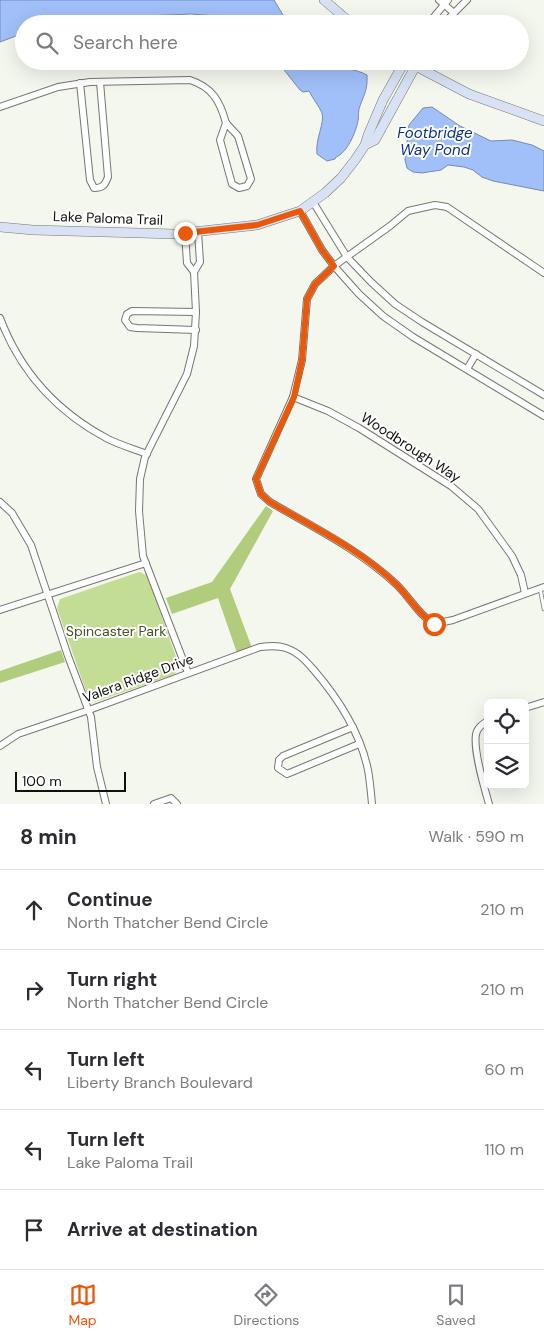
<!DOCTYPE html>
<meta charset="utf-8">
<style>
:root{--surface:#fff;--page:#f7f7f7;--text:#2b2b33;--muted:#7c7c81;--line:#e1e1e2;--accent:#ea580c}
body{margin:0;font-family:"DM Sans",sans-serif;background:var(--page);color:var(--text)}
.controls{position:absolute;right:15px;bottom:15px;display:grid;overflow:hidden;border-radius:8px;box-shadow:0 5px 20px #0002}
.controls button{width:45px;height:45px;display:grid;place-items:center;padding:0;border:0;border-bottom:1px solid var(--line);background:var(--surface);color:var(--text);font:25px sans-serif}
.scale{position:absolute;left:15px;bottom:12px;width:111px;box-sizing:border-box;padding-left:5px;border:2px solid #10110e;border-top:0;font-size:14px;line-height:18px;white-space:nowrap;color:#10110e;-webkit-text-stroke:4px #fff;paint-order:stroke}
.stop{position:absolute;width:15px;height:15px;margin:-11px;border:4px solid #ea580c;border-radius:50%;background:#fff}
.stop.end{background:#ea580c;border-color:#fff;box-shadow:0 1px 5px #0008}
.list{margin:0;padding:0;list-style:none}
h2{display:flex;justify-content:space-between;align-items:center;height:65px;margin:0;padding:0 20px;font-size:21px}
h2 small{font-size:16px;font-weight:400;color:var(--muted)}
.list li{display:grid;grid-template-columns:32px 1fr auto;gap:15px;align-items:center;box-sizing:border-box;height:80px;padding:0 20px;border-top:1px solid var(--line)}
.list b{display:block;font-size:19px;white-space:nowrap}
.list p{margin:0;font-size:16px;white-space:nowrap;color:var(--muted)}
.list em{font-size:16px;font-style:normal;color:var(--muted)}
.icon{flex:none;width:28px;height:28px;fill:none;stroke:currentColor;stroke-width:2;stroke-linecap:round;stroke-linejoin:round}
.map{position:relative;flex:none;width:544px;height:804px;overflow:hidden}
.search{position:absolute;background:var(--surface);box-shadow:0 5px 20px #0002;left:15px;right:15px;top:15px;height:55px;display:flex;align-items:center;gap:12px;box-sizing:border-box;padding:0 18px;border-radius:28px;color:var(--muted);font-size:19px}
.sheet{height:465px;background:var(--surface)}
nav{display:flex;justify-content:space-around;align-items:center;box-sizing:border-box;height:70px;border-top:1px solid var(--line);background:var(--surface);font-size:14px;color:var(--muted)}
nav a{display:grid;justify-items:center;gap:2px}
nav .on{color:var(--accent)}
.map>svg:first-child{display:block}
</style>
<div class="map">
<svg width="544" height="804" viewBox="0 0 544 804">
<rect width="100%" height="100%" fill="#f4f7ee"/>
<polygon fill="#c3dd94" points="139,572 147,575 179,665 175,674 95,702 88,697 57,608 60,599"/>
<g fill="#b0cc7c">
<polygon points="266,506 273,511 230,589 252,648 237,653 218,598 172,614 166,598 212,582"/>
<polygon points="61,650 65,662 0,683 0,671"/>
</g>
<g fill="#a1bff8" stroke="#768bb2">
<polygon points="0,0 274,0 283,15 293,24 239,24 217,16 191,14 77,19 54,24 24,24 24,33 0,42"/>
<path d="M277,61h58l-2,2c10,6 23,6 34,12 1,16 -4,21 -8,34 -1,5 0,8 -1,12 -2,11 -11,32 -22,36l-1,2 -8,2 -10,-7c-2,-15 8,-31 5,-41 -3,-7 -9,-14 -13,-22l-6,1 -3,-2z"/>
<polygon points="432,107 460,126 491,141 512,140 532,145 544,151 544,191 493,181 482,177 473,170 464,167 448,165 441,170 422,173 413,172 407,168 405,160 409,125 423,108"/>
</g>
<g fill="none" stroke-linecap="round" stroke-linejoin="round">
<g stroke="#74786f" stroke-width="4.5">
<polyline id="lane" points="540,588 544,609"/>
</g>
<g stroke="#74786f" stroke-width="8">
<g id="street">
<polyline points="439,0 454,13"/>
<polyline points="428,24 448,0"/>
<polyline points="443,24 467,0"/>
<path d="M80,83l10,97 4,8c9,0 11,-3 14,-11l-8,-95"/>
<path d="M0,107l58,-20 32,-5 100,-2c22,7 30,21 36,43"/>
<polygon points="226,123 238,136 251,179 247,186 239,188 232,184 220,140"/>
<polyline points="313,202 347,257 371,282 395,304 422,322 544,395"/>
<polyline points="300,211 322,250 334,266 359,294 383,316 413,337 544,416"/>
<polyline points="185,233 187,263 194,272"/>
<path d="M544,273l-97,-66 -12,-2 -27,6 -18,15 -56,40 -19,18 -8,15 -5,61 -9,37 -37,82 5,15 9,8c43,25 90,48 127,83 13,13 21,29 37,39l19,-4 91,-33"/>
<path d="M0,318c20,53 57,94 108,121 12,6 26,10 39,15"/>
<polyline points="196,330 137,328 130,327 125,320 127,314 132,311 196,312"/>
<polyline points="467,369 476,354"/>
<polyline points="293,397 328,411 359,428 451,486 478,509 512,556 521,575 525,593"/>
<polyline points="0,502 12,513 31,545 68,656 91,717 97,767 106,804"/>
<polyline points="0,610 146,563"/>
<polyline points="188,673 143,556 139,511 140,479 145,457 187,374 194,346 196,312 194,272 200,262 198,232"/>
<polyline points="525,708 544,702"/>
<path d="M488,721c-4,2 -9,6 -11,10 -6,13 8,59 12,73"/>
<polyline points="353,727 283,756 279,760 278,768 287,774 359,744"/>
<path d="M0,746l18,-12 71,-24 171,-63c9,-1 17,-2 26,1 12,4 19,12 27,21 25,29 47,62 55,101 2,11 3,23 4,34"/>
<polyline points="154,804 171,798 177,804"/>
</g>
</g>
<g stroke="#74786f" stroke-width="10">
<g id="secondary">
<polyline points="324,0 352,24"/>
<polyline points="406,61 469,94 544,121"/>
<polyline points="365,145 375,140 415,67"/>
<polyline points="0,227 33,230 175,234 257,225 300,211 325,193 341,178 355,160 365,145 368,135 383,100 405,61"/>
</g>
</g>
<use href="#lane" stroke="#fff" stroke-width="3"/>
<use href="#street" stroke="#fff" stroke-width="6"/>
<use href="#secondary" stroke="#d9e2f5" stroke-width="9"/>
</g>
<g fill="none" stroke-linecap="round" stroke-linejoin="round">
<path stroke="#ea580c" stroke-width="6" d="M185,233l72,-8 43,-14 22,39 12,16 -19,18 -8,15 -5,61 -8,37 -38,82 5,15 9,8c43,25 91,48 127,83 13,13 21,29 37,39"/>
</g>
<g text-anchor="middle" stroke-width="4" stroke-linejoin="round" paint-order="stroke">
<g font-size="14" fill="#10110e" stroke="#fff">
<text transform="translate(108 218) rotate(2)" y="5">Lake Paloma Trail</text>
<text transform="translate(411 447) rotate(33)" y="5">Woodbrough Way</text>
<text transform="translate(138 678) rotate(-20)" y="5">Valera Ridge Drive</text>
</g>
<g font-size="14" fill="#43541c" stroke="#fff">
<text x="116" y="636">Spincaster Park</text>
</g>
<g font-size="15" font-style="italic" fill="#0c307f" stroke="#fff">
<text x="435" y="138">Footbridge<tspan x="435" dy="17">Way Pond</tspan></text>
</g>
</g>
</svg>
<div class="controls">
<button><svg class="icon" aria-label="locate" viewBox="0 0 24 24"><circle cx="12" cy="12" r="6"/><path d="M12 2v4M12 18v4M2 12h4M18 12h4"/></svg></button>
<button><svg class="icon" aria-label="layers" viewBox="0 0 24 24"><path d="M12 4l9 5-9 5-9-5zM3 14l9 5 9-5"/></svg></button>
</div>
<div class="scale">100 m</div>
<div class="stop" style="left:434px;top:624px"></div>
<div class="stop end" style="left:185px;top:233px"></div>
<div class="search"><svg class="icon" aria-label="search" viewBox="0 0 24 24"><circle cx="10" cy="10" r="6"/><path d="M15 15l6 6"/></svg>Search here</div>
</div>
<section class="sheet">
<h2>8 min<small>Walk · 590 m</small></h2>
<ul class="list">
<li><svg class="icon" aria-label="ahead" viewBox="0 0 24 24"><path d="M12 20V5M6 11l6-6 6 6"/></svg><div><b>Continue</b><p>North Thatcher Bend Circle</p></div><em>210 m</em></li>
<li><svg class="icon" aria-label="right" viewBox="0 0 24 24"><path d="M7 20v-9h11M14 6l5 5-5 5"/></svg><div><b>Turn right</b><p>North Thatcher Bend Circle</p></div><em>210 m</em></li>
<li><svg class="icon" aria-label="left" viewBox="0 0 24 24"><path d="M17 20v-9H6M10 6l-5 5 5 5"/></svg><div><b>Turn left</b><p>Liberty Branch Boulevard</p></div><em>60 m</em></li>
<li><svg class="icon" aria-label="left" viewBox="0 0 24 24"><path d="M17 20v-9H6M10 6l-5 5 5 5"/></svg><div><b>Turn left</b><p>Lake Paloma Trail</p></div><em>110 m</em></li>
<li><svg class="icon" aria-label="arrive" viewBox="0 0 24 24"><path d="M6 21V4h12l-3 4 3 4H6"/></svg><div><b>Arrive at destination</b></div></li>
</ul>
</section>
<nav>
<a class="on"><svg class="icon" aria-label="map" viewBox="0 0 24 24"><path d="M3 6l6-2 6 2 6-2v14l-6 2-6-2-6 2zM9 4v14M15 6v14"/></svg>Map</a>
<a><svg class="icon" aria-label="directions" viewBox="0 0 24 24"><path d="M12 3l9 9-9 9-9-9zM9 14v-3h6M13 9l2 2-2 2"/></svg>Directions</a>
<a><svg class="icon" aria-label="saved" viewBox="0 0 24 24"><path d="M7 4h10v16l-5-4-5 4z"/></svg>Saved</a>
</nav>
